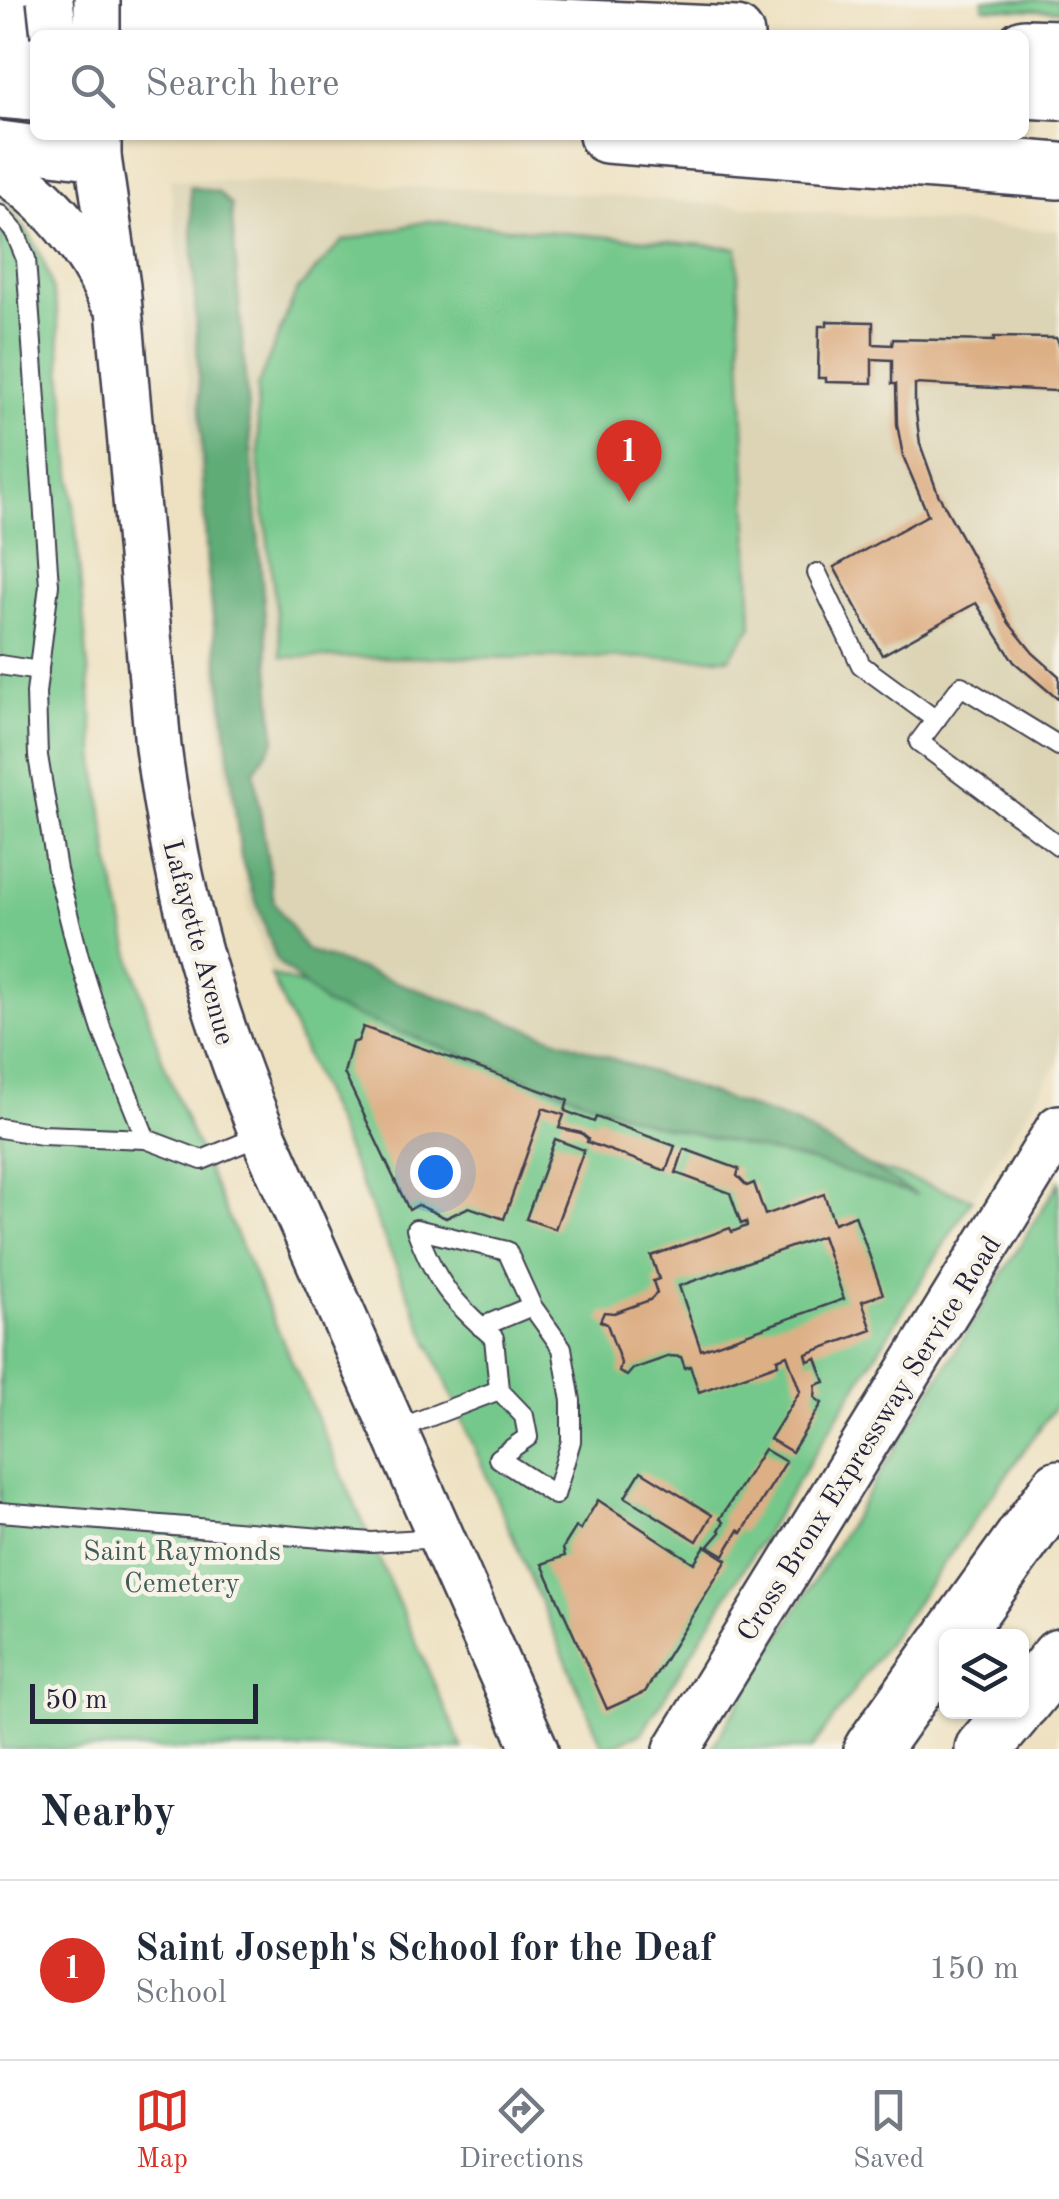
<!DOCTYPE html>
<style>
:root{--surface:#fff;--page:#f6f6f7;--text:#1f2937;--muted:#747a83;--line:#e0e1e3;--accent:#d93025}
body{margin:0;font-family:"Old Standard TT",serif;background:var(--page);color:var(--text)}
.controls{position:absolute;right:30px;bottom:30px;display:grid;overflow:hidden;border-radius:15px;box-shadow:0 2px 8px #0004}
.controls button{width:90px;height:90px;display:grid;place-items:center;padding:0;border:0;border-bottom:2px solid var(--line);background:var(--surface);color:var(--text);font:50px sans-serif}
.scale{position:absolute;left:30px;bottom:25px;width:228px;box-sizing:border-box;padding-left:10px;border:5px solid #22223b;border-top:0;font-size:28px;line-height:35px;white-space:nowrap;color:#22223b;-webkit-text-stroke:8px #f7f3e8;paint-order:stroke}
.you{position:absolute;left:435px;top:1172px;width:35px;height:35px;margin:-25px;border:8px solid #fff;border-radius:50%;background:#1a73e8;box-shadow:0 0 0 15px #1a73e833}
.badge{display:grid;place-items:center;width:65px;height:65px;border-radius:50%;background:var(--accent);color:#fff;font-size:32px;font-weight:700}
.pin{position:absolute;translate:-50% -82px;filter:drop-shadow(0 2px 5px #0008)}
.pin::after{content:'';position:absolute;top:52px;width:35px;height:30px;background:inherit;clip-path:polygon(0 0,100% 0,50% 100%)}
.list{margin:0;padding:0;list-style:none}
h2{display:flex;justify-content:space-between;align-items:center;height:130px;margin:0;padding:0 40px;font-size:42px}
h2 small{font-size:32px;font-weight:400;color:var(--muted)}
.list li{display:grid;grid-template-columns:65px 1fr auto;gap:30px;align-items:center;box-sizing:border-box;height:180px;padding:0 40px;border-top:2px solid var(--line)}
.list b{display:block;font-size:38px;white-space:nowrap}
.list p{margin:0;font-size:32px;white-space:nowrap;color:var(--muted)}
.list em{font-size:32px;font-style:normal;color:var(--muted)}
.icon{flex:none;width:55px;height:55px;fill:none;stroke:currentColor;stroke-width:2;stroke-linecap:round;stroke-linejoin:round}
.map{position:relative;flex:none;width:1059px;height:1749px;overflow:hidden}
.search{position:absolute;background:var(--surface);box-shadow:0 2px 8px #0004;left:30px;right:30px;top:30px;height:110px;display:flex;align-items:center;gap:25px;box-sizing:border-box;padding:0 35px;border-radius:15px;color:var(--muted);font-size:38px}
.sheet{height:310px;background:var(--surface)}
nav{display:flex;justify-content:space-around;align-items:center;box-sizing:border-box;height:140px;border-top:2px solid var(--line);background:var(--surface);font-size:28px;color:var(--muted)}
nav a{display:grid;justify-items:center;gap:5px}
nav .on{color:var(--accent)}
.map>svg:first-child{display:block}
</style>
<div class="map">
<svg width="1059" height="1749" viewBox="0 0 1059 1749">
<rect width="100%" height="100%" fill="#f7f3e8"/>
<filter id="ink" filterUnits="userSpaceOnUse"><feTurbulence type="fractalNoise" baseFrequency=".01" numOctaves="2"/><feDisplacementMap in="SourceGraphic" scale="20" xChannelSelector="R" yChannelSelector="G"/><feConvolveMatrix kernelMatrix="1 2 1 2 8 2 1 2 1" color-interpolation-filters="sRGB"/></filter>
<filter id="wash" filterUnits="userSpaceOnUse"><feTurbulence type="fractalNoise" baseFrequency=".0048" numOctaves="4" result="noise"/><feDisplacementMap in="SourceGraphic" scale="40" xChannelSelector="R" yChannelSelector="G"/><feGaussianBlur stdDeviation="2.25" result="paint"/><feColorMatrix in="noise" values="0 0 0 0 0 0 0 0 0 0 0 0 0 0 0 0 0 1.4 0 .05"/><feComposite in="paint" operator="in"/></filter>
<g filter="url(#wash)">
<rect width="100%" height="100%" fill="#eee1c1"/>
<polygon fill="#dcd4b5" points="170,179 550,191 1059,231 1059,1061 972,1199 271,975 249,910 224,773"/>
<g fill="#74c88b" stroke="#4b7563" stroke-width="2.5">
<polygon points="983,0 1059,0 1059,11 984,8"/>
<path d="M0,202c34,29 49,64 57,107l40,463 13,90 23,104 28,90 27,70 275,623h-463z"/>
<polygon points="428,221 737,248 752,626 729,658 282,657 259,468 257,387 297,290 343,241"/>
<polygon points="271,975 972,1199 642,1733 604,1749"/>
<polygon points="1059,1182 1059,1401 812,1749 711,1749"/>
</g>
<polygon fill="#5fac77" stroke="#406759" stroke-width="2.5" points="190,187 218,192 231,205 275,740 254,771 274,902 306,950 797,1124 917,1195 814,1162 649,1123 326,1005 277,961 241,858 207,564"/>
<g id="blocks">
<g fill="#ddaf85" fill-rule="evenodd">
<polygon points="827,321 873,322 873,344 892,345 893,339 994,341 994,337 1056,338 1059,343 1059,388 1055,391 915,384 915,405 920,444 938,494 1009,623 1033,653 1059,676 1059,700 1014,662 976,603 882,655 834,567 928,515 903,456 897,424 896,384 892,384 892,360 872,359 872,383 826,382 826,378 818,378 819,326 827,326"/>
<polygon points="363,1027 568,1100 565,1111 594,1122 596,1117 675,1146 666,1171 587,1142 588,1139 581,1133 559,1128 564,1115 543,1108 504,1219 469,1207 446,1218 418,1205 409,1210 344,1073 352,1043 358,1041"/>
<polygon points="555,1139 584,1150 555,1229 526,1219"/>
<path d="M684,1149l55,20 -2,7 10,10 7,-3 11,32 59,-21 10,29 21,-8 28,79 -21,7 10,29 -66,24 2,7 8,-3 9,24 -9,3 -1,13 7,5 -30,49 -22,-13 30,-48 -13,-36 -10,4 1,5 -79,28 -9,-26 -5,2 -4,-11 -11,-1 -37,13 -6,7 -8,-4 2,-9 -14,-39 -7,-3 4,-9 10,1 36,-13 7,-7 -4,-12 6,-2 -8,-23 79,-28 2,4 15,-6 -1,-4 -5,2 -11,-31 -54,-20zM822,1236l22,63 -143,51 -22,-64z"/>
<polygon points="764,1449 786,1462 742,1533 739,1530 724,1555 709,1546 721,1532 719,1530 724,1522 720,1519"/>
<polygon points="641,1471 712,1515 697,1541 625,1497"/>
<polygon points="598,1500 694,1563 705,1546 727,1560 645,1692 607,1709 542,1564 565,1556 563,1548 576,1527 580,1530"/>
</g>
</g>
</g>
<g filter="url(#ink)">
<use href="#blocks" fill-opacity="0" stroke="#413f4f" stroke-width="2.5"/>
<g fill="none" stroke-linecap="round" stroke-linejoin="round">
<g stroke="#413f4f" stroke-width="22">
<g id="service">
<polyline points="0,215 15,232 26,259 49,585 36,693 38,756 57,870 79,957 102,1030 146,1139"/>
<polyline points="817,573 861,665 936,720"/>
<polyline points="0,665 39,671"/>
<polyline points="1059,746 961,686 919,742 1059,846"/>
<polyline points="0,1128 42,1135 146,1139 202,1160 262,1135"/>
<polyline points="481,1327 532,1306"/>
<path d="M395,1430l104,-40 25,26 4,21 -30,21 57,37 16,-54v-40l-9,-53 -30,-42 -25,-55 -91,-22c20,54 35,71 78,109l5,52"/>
<polyline points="0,1512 371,1542 441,1538"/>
</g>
</g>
<g stroke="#413f4f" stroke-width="50">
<g id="tertiary">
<path d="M98,135v22l19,129 41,461c19,142 50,255 105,388l272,614"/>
<polyline points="0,144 98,157"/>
<path d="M0,169c49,27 88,79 111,129"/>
<polyline points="677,1749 1059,1128"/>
</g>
</g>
<g stroke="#413f4f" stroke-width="60">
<g id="motorway">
<polyline points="0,1 736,35"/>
<polyline points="0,43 35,45"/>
<polyline points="1024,47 1059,48"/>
<polyline points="0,90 35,93"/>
<polyline points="1024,90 1059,92"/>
<polyline points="607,135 1059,171"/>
<polyline points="953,1636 1059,1488"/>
<polyline points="1022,1702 1059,1657"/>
<polyline points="872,1749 946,1645"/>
<polyline points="983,1749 1014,1712"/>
</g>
</g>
<use href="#service" stroke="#fff" stroke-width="18"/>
<use href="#tertiary" stroke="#fff" stroke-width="45"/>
<use href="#motorway" stroke="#fff" stroke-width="55"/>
<g stroke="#413f4f" stroke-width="50" stroke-linecap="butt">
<g id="tertiary-bridge">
<polyline points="50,0 54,35"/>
<polyline points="97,0 97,35"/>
</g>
</g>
<use href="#tertiary-bridge" stroke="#fff" stroke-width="45"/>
</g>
</g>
<g text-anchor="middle" stroke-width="9" stroke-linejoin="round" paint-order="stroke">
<g font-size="28" fill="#22223b" stroke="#f7f3e8">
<text transform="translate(200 942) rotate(75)" y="10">Lafayette Avenue</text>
<text transform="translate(868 1438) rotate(-58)" y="10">Cross Bronx Expressway Service Road</text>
</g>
<g font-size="28" fill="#3f5c57" stroke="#f7f3e8">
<text x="182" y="1560">Saint Raymonds<tspan x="182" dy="32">Cemetery</tspan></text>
</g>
</g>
</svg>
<div class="controls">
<button><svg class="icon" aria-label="layers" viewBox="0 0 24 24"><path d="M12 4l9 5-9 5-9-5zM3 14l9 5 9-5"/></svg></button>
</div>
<div class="scale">50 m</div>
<div class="you"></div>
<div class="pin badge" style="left:629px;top:502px">1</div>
<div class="search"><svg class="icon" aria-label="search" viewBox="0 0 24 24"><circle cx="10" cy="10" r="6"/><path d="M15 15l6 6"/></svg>Search here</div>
</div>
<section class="sheet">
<h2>Nearby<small></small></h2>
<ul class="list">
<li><span class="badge">1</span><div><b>Saint Joseph's School for the Deaf</b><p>School</p></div><em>150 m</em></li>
</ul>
</section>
<nav>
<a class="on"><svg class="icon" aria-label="map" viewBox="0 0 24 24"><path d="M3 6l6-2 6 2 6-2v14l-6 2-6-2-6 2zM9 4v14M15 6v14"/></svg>Map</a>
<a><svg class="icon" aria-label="directions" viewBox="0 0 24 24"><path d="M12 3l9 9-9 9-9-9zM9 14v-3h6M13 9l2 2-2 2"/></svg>Directions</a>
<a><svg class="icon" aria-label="saved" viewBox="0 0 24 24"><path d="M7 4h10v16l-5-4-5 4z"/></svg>Saved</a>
</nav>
